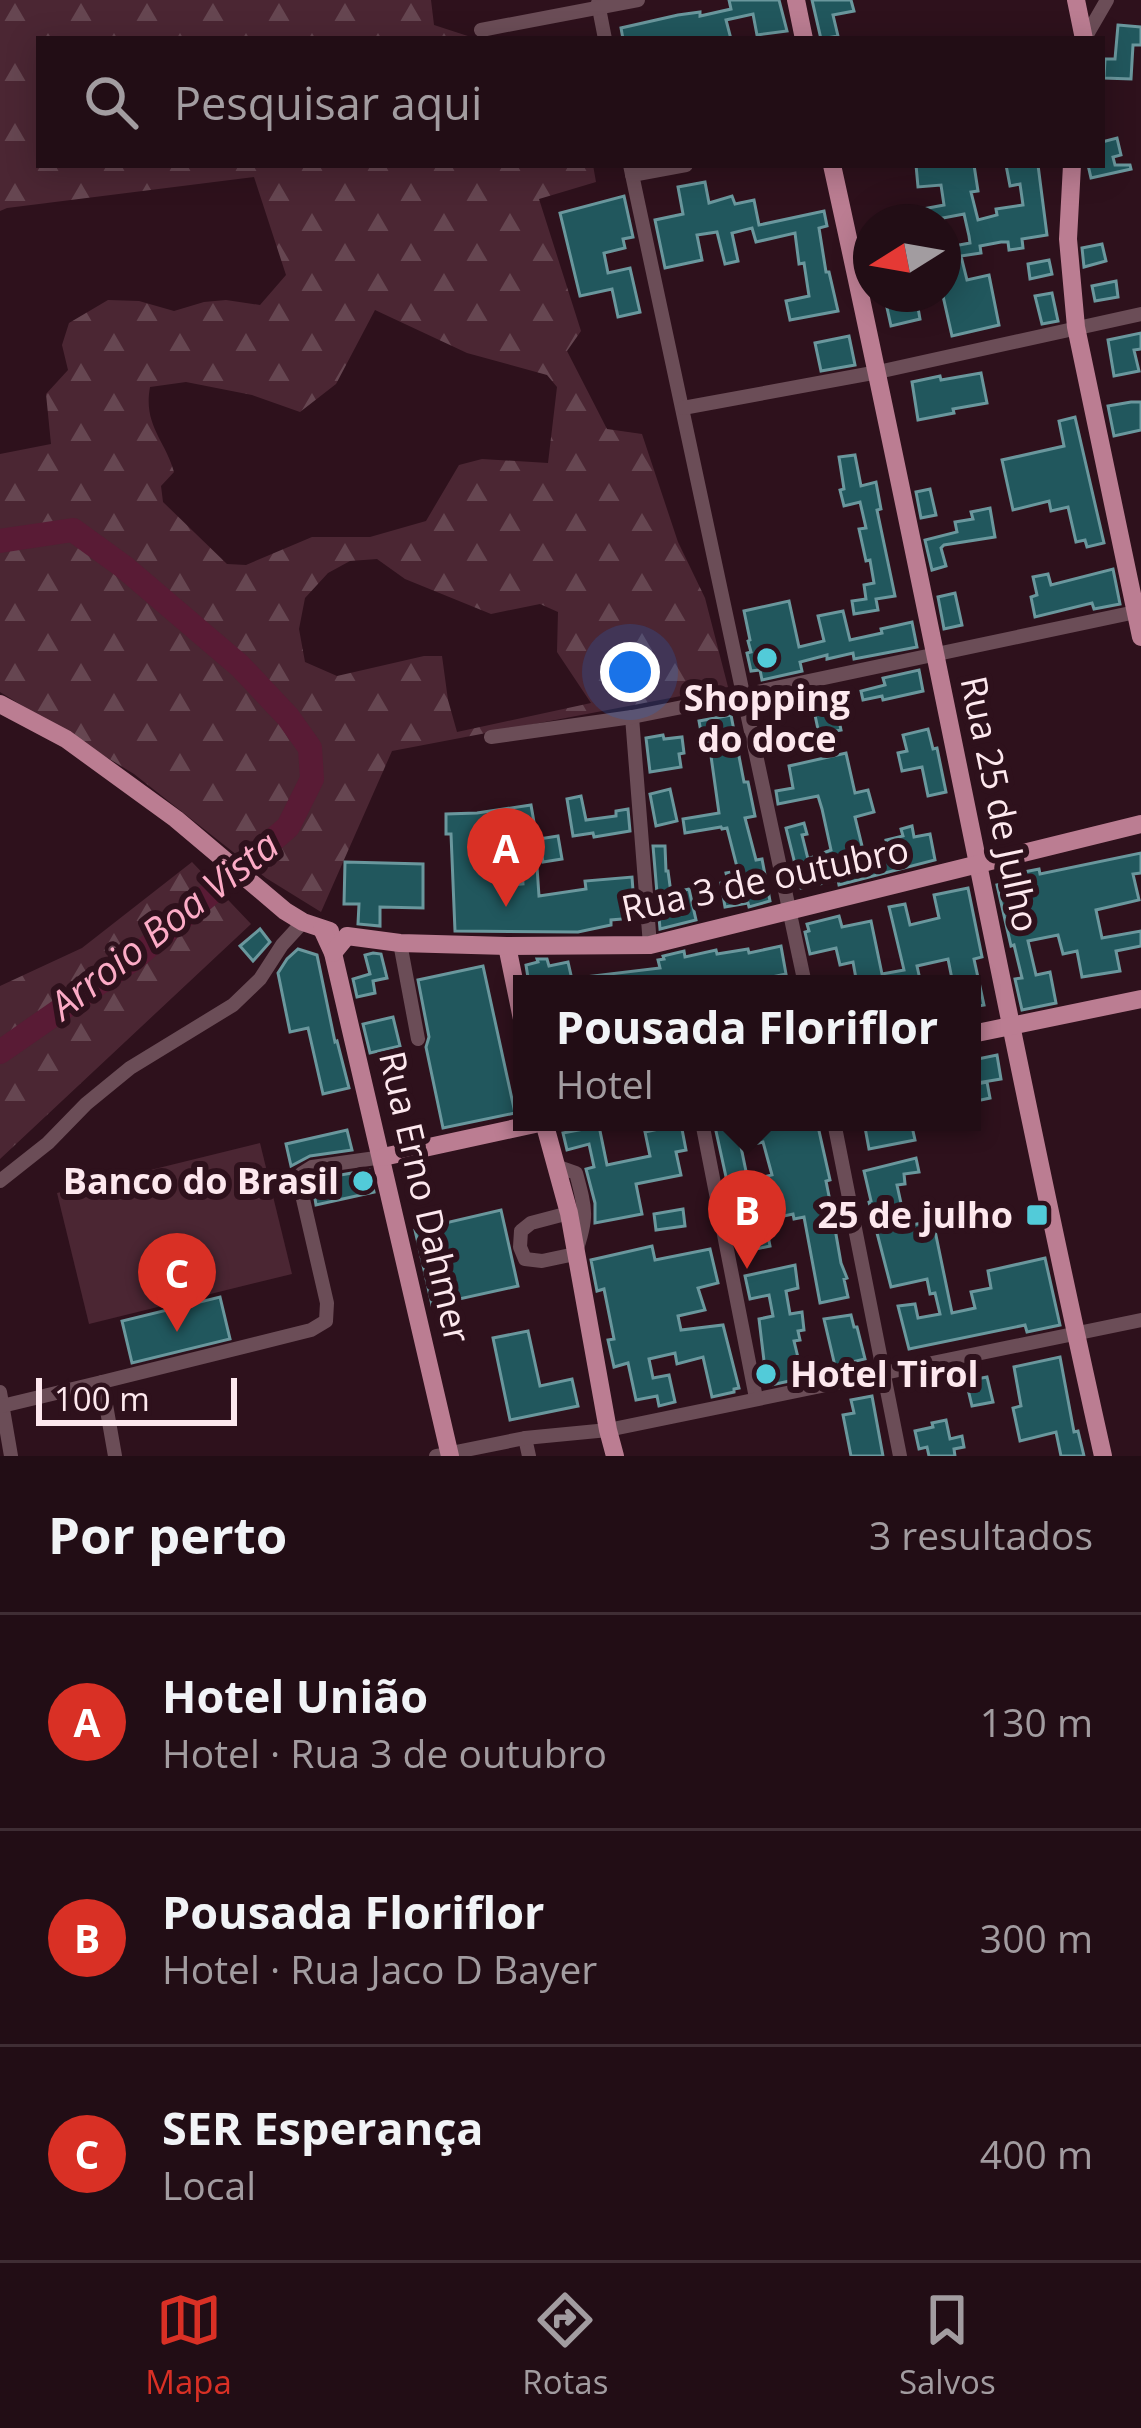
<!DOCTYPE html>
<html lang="pt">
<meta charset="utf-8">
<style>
:root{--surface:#220d15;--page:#2e1b22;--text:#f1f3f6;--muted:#a29ca0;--line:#3f2d34;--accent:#d93025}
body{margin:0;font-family:"Open Sans",sans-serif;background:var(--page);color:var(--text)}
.compass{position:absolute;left:853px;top:204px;width:108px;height:108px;border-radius:50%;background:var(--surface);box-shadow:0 6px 30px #0003;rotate:259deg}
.scale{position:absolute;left:36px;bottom:30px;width:201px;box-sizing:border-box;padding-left:12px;border:6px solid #fde8ee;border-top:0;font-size:33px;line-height:42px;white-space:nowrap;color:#fde8ee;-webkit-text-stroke:9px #2e111c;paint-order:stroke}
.you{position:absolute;left:630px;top:672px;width:42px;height:42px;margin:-30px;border:9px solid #fff;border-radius:50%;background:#1a73e8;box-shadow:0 0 0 18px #1a73e833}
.badge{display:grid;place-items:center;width:78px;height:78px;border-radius:50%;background:var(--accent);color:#fff;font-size:39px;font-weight:700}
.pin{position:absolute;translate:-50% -99px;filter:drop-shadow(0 3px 6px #0008)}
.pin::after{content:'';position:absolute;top:63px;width:42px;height:36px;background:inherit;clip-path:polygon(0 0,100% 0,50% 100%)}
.popup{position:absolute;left:513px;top:975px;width:468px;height:156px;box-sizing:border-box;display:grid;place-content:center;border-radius:0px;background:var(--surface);filter:drop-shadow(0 3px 9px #0005);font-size:39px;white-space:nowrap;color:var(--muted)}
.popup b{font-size:45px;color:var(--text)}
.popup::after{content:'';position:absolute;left:50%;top:100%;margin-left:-24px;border:24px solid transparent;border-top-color:var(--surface)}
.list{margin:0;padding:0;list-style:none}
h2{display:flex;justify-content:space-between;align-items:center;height:156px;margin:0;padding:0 48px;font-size:51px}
h2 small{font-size:39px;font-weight:400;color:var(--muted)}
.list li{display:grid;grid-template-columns:78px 1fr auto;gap:36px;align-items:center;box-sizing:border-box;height:216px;padding:0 48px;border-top:3px solid var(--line)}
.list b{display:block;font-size:45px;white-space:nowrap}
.list p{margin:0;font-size:39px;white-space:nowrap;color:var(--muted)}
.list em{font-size:39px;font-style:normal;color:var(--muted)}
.icon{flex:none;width:66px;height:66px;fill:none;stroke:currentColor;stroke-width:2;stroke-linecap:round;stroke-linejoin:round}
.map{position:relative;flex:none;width:1141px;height:1456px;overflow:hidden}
.search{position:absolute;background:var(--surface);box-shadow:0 6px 30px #0003;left:36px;right:36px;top:36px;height:132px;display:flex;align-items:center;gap:30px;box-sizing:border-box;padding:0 42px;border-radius:0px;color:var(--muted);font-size:45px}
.sheet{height:804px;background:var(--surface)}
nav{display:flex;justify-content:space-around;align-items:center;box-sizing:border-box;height:168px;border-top:3px solid var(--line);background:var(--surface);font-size:33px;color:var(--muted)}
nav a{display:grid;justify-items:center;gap:6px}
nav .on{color:var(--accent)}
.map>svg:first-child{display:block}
</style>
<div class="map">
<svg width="1141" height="1456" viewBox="0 0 1141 1456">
<defs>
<pattern id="forest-firs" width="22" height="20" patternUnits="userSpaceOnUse" patternTransform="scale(3)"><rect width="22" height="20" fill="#4b2633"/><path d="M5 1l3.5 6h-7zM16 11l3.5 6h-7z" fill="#664651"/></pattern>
</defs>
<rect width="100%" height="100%" fill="#2e111c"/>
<g fill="url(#forest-firs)" fill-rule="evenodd">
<path d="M0,0h431l3,25 43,14h-438v126h554l3,17 -57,17 42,132 -14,20 40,78 35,5 36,108 27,56 23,89 -336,64 -71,161 -55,-34 -132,-104 -134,-82v-238l51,-10 -5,-50 22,-24 -6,-25 7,-22 39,-23 31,1 35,10 30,-9 22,-2 34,5 26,-30 -32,-98 -247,31 -7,3zM375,310l92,43 80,22 10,12 -9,76 -66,-4 -23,6 -33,56 -56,16h-58l-66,28 -19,-1 -64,-62 -2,-16 13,-14c-9,-32 -31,-47 -24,-85l36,-5 66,13 48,17 36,-28zM377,559l28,20 86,35 49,-10 18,8 -1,40 34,51 -134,29 -9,-32 -6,-44h-18l-87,20 -32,-14 -6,-33 6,-31 23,-25 22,-12z"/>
<path d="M192,862l59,62 -251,235v-173l82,-38z"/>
</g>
<path fill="#4b2633" d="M260,1143l32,131 -203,50 -32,-131z"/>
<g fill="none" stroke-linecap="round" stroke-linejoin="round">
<path stroke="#591b35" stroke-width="24" d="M0,541l73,-11 51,37 116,99 48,51 22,31 2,31 -24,48 -153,131 -135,94"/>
</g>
<g fill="#21575d" stroke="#6a979d" stroke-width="3">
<path d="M729,0h50l8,31 -30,4 -4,-21 -27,6 5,19h-108l-2,-11 57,-13 22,-3v4l31,-7z"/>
<path d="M812,0h39l3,11 -21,4 5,21 -17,3z"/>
<path d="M1118,25l23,2v18h-8l-2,34 -27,-1 1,-19h10z"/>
<path d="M1117,138l4,17 -8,2 2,8h15l1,4 -40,9 -3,-13h14v-23z"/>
<path d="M916,165h58l4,26 -7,1 7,28 19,-5 -1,-6 27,-4 -3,-21 -10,2 -4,-21h32l9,70 -25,4 1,9 -14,2 -1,-8h-7l-21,4 1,7 -20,3 6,24 22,-5 10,50 -47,11 -9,-40v-48l27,-5 -1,-7 -5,-22 -21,4 1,4h-19l-2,-13 21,-4 -3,-20 -23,2z"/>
<path d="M705,182l4,21 23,-7 3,8 19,-4 5,25 65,-14 3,15 -8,2 7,44h3l9,39 -48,9 -4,-19 23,-5 -5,-33 -5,1 -4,-31 -39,9 -4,-14 -20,5 6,28 -13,3 -8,-32 -20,3 5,25 -37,8 -10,-48 28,-6 -5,-27z"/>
<path d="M624,196l9,41 -10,2 2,9 -21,5 4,20 22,-5 10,44 -22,5 -6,-28 -32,7 -20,-83z"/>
<path d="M1102,244l4,17 -22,6 -2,-19z"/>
<path d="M1049,260l3,14 -22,5 -2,-15z"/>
<path d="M1116,281l2,16 -23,4 -3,-15z"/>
<path d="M1052,293l6,28 -16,3 -7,-28z"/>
<path d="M884,294h26l2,9 5,-1 3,17 -29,7z"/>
<path d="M1141,333v16l-7,1 5,21 -25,5 -6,-36z"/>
<path d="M849,336l6,29 -34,6 -6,-28z"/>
<path d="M981,373l6,30 -34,6 1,4 -36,7 -6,-38 28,-6 1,4z"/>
<path d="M1131,402h10v28l-27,6 -6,-30z"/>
<path d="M1075,417l29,126 -17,4 -2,-7 -9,2 -8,-35 -17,4 -2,-10 -36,9 -11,-50 62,-14 -5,-25z"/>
<path d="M855,455l6,31 15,-4 5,27 -4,1 18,86 -19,3 2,11 -24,4 -2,-13 14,-2 -2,-14 10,-2 -4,-23 -4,1 -7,-32 7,-1 -6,-26 -16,4 -4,-16 4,-1 -5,-32z"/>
<path d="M930,489l6,26 -15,3 -5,-26z"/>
<path d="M990,508l5,29 -51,8 -3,3 5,18 -14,4 -7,-30 32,-8 -2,-10 18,-3 -2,-7z"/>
<path d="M1113,569l7,35 -26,5 -2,-6 -57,14 -4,-20 6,-2 -4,-18 15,-3 3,11z"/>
<path d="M955,593l7,32 -18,4 -6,-32z"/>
<path d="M789,601l10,46 25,-6 -6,-25 25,-5 7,29 32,-7 -1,-4 31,-7 5,25 -63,12 -1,-6 -26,6v-4l-27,7 2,9 -40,9 -2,-10 -9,1 -4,-18 4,-1 -3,-11 2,-1 -6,-29z"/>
<path d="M919,670l4,21 -40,9 -1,-4 -19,4 -2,-9 24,-6 -2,-7z"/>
<path d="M828,698l4,19 6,-1 3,14 -22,4 -7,-33z"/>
<path d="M731,715l13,67h4l7,34 -10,2 11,42 6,-1 8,42 -21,6 -1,-4 -23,4 -4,-24 7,-1 -2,-9 12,-2 -11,-43 -5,1 -1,-2 -36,6 -2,-14 36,-6 -10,-71 -6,1 -4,-22z"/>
<path d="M928,729l5,20 4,-1 9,44 -18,4 -6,-29 -20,4 -4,-18 9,-2 -4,-16z"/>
<path d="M663,735l1,4 18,-2 2,16 -5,1 2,13 -31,5 -4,-34z"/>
<path d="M846,753l9,40 13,-3 6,22 -19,5 8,33 24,-6 -1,-4 17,-4 -2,-7 11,-3 2,11 16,-3 5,26 -96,25 -1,-5 -37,8 -15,-60 18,-5 3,11 -5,1 6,24 23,-9 -9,-41 -4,-13 -40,8 -2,-13 17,-3 -4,-22z"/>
<path d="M670,789l7,32 -21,5 -6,-32z"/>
<path d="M581,796l5,24 30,-4v-5l12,-2 2,22 -36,6 -1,-4 -20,3 -6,-37z"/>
<path d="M531,805l4,23 -63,10 1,19 24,-1 2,30 24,-2 -1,-16 15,-1 2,29 47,-7 -1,-8 47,-4 3,41 -24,2v5l-33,7 -123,-1 -4,-97h-5v-20l31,-1z"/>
<path d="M558,836l4,23 -19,3 -4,-23z"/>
<path d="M653,846h12l1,25h2l3,22 18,-4 7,31 -36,9z"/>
<path d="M1141,853v20l-8,1 6,26 -43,10 6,28 39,-7v15l-25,5 4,20 -38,6 -5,-26 -14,3 -5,-19 -30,6 8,34 14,-3 6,31 -34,7 -7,-31 7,-1 -8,-33 -3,1 -14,-61 24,-5 -2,-7 20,-4 1,5z"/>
<path d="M345,862l78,2v44l-43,-1v19l-22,-2 1,-20h-15z"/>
<path d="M968,888l14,69 -8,2 10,46 -12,2v-23h-19l-5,-25 -31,7 4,18h-64l-4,-22 -13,3 -4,-17 -26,6 -5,-22 4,-1 -2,-7 32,-8 3,11 29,-6 11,53 22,-4 -15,-63 16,-3 5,21 29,-7 -5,-23z"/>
<path d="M260,929l10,13 -17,19 -13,-15z"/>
<path d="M781,946l5,28 -14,3 1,7h-197v-6l84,-10 -2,-8 6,-1 -1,-3 21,-5 1,6 31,-7 1,4 31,-5 1,4z"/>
<path d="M298,949l19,6 18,87 2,-1 12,47 -26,6 -15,-66 -18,4 -12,-59 9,-14z"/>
<path d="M373,953l8,1 6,24 -14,3 2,12 -18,4 -4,-18 17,-5 -5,-19z"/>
<path d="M537,959h10l2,7 19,-4 5,22h-44l-3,-19 12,-3z"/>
<path d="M483,966l32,147 -72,15 -17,-81 3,-10 -11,-57z"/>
<path d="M393,1017l7,29 -30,7 -7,-29z"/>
<path d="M997,1055l4,24 -24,4 -4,-23z"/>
<path d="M987,1082l3,16 -18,4v-17z"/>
<path d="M714,1122h103l13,58 -4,1 5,25 6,-1 3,18h-6l7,40 6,15 -3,1 4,18 -28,6 -16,-86 -10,2 -1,-5 -28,6 5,26 -28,6 -8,-36 23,-5 -7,-31 22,-5 -9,-33 -22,5 7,34 -20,5z"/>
<path d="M864,1122h47l4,18 -46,9z"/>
<path d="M681,1124l5,26 -10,2 5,23 -45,9 6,30 -47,9v-20l-9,-34 8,-2 -5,-23 -22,6 -4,-17 36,-7 8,39 43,-9 -5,-24z"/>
<path d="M347,1130l5,20 -42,6 -19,10 -5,-22z"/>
<path d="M916,1158l3,14 -15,2 1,10 -8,1 9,41 27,-5 19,92 23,-5 -4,-16 20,-4 -3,-17 57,-13 15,67 -33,7 -2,-7 -116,24 -11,-43 17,-2 3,14 22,-4 -5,-21 -5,1 -3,-15 -36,8 -22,-85 2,-1 -7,-30z"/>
<path d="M369,1170l5,22 -58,13 -4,-25z"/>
<path d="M683,1209l2,17 -29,4 -2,-16z"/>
<path d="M501,1210l17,76 -86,19 -17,-75z"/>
<path d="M652,1246l3,14 55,-11 8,34 -20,5 7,22 -27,6 3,14 42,-5 16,63 -5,1v3l-22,5 -9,-40 -26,7 -2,-11 -26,6 4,19 16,-3 6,27 -16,4 -2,-10 -21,4 -8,-37 -14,4 -6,-27 6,-1 -10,-50 -7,2 -6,-31z"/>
<path d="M795,1265l3,23 -12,3 4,23 12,-2 2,18 -6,1 2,9 -6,1 9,37 -36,8 -8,-67 14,-3 -4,-21 -19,4 -5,-23z"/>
<path d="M220,1297l10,42 -98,24 -10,-42z"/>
<path d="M851,1315l3,12h3l8,32 -30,7 -11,-47z"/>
<path d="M528,1331l12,55 32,-7 6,27 -68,14 -17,-82z"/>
<path d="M1060,1357l14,75 4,-1 6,25h-23l-5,-24 -36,9 -7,-33 8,-2 -7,-39z"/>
<path d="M987,1377l6,25 -21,4 -6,-25z"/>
<path d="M872,1396l11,60h-32l-8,-41 11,-2 -3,-13z"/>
<path d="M946,1420l4,19 12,-3 2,11 -10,2 1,7h-26l-2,-9 -8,2 -4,-18 18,-4 -1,-4z"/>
</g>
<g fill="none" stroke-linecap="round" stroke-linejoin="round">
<g stroke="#6b4d57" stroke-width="14">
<path d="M598,3l7,36"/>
<path d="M481,30l157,-30"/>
<path d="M1085,38l22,-38"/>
<path d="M630,165l175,819"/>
<path d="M632,175l54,-10"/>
<path d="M683,408l195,-36 263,-58"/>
<path d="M632,717l18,228"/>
<path d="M491,737l141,-20 111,-22 397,-84"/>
<path d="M400,943l18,96"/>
<path d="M702,1122l54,276"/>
<path d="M834,1122l66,334"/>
<path d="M556,1166l20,7c10,37 12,45 -1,81l-33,7 -17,-2 -5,-12 1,-16 10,-8 38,-10"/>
<path d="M0,1181l48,-38 38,-39 44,-36 103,-63 27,-26 22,-34 21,-23"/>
<path d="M0,1392l11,64"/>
<path d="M2,1406l100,-24"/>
<path d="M525,1438l4,18"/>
<path d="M115,1456l-13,-74 209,-52 15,-9 1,-18 -27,-117 1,-12 11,-7 71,-10"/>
<path d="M436,1456l89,-18 83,-8 533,-110"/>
</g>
<g stroke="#bb7d92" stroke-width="18">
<path d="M796,0l8,39"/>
<path d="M1076,0l8,39"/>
<path d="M832,165c95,429 175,862 271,1291"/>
<path d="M1072,165l-4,74 8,88 65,310"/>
<path d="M0,704l66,35 110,80 109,92 18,11 27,9"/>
<path d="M322,929l11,24 117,503"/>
<path d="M507,946l15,73"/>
<path d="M333,953l14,-17 53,7 107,3 143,-1 491,-121"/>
<path d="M972,1034l169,-35"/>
<path d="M544,1122l25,91 39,217 7,26"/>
<path d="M383,1157l161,-35"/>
</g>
</g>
<g fill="#52cbd9" stroke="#2e111c" stroke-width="4.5">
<circle cx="767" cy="658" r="12"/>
<circle cx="363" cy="1181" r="12"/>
<rect x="1025" y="1203" width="24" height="24" rx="6"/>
<circle cx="766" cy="1374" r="12"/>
</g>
<g text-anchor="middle" stroke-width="12" stroke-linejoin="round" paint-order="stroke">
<g font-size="36" font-weight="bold" fill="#fde8ee" stroke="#2e111c" text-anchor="end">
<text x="767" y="711" text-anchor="middle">Shopping<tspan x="767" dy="41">do doce</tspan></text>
<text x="339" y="1194">Banco do Brasil</text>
<text x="1013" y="1228">25 de julho</text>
<text x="790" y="1387" text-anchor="start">Hotel Tirol</text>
</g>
<g font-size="36" fill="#fde8ee" stroke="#2e111c">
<text transform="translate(1000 804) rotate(78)" y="13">Rua 25 de Julho</text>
<text transform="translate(765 879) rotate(-12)" y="13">Rua 3 de outubro</text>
<text transform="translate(425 1197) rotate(77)" y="13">Rua Erno Dahmer</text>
</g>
<g font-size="39" font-style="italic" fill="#fcabc6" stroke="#2e111c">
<text transform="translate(164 925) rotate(-38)" y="14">Arroio Boa Vista</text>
</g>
</g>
</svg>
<svg class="compass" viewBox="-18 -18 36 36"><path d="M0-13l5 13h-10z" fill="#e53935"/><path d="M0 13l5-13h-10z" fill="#a29ca0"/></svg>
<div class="scale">100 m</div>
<div class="you"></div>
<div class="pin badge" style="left:506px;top:907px">A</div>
<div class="pin badge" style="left:747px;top:1269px">B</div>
<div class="popup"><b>Pousada Floriflor</b>Hotel</div>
<div class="pin badge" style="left:177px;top:1332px">C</div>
<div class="search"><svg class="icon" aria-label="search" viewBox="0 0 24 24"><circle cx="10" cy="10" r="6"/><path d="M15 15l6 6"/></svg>Pesquisar aqui</div>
</div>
<section class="sheet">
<h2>Por perto<small>3 resultados</small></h2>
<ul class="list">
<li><span class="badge">A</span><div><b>Hotel União</b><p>Hotel · Rua 3 de outubro</p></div><em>130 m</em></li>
<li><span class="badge">B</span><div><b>Pousada Floriflor</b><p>Hotel · Rua Jaco D Bayer</p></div><em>300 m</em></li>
<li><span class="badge">C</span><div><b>SER Esperança</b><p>Local</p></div><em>400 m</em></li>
</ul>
</section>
<nav>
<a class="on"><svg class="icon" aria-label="map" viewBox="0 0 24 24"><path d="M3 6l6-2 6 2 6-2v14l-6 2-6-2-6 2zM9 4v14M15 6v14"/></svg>Mapa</a>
<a><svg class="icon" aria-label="directions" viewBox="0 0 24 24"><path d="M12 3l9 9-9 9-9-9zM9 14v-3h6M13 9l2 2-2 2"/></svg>Rotas</a>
<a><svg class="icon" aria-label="saved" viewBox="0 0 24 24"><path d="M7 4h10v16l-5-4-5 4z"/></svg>Salvos</a>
</nav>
